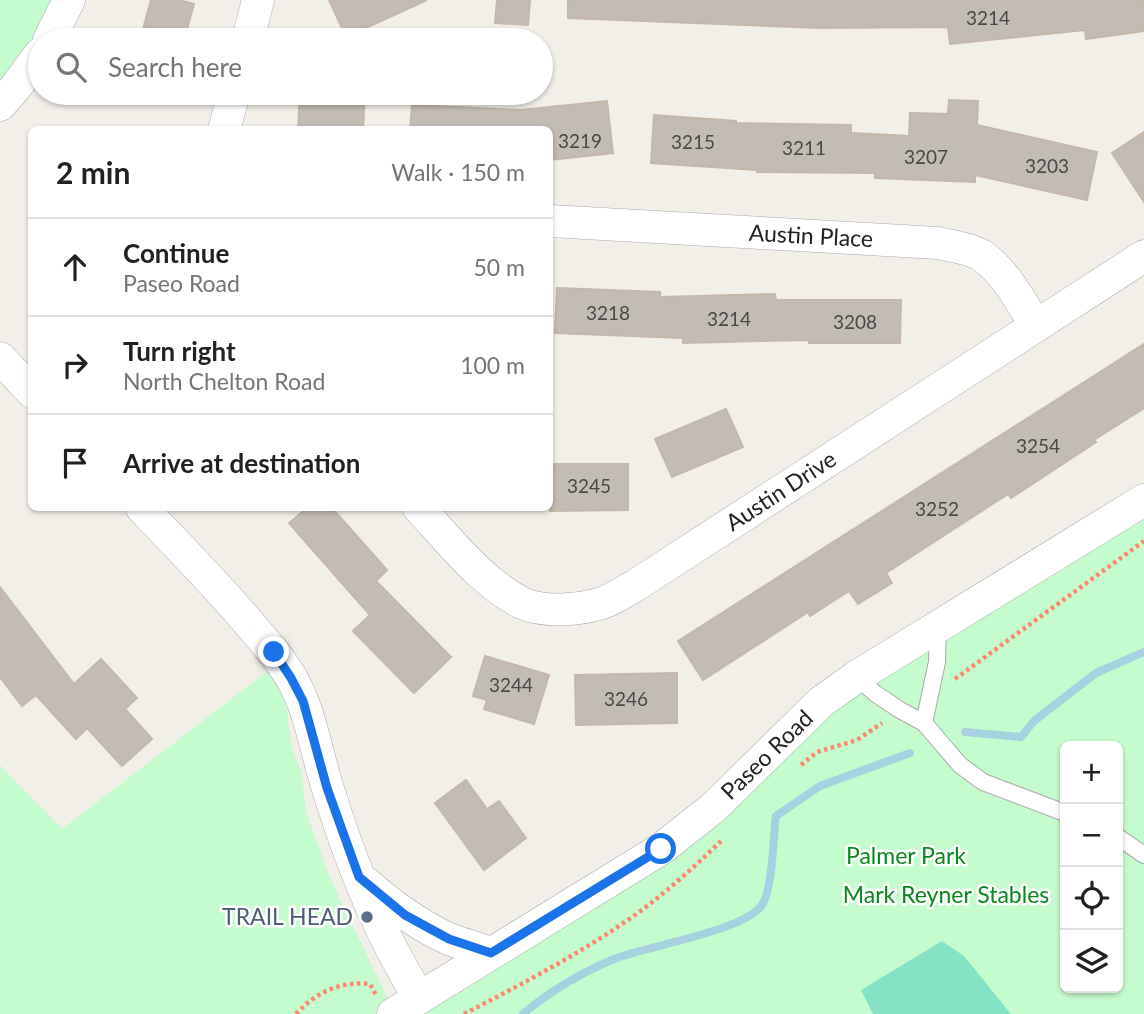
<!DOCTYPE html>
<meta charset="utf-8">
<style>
:root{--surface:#fff;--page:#f2f2f2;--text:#202124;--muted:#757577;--line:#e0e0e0}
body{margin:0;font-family:Lato,sans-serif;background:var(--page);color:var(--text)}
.controls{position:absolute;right:21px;bottom:21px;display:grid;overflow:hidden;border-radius:10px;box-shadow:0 2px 5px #0004}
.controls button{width:63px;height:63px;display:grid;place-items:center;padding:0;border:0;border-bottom:2px solid var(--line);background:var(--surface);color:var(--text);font:35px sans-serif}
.stop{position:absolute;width:21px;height:21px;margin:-16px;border:5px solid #1a73e8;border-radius:50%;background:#fff}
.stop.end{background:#1a73e8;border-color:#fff;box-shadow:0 2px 7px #0008}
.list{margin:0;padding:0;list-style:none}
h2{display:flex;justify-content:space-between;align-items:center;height:91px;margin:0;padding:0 28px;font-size:30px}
h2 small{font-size:23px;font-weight:400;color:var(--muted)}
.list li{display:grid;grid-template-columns:46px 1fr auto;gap:21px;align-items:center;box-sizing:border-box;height:98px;padding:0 28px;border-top:2px solid var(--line)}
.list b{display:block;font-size:26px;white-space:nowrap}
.list p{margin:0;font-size:23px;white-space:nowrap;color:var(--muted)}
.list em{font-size:23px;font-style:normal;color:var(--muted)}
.icon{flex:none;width:38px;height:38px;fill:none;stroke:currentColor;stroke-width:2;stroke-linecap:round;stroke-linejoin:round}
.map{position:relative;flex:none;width:1144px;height:1014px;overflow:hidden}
.search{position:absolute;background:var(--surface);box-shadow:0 2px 5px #0004;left:28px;top:28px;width:525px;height:77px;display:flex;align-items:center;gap:18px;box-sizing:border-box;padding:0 24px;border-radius:38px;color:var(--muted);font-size:26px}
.panel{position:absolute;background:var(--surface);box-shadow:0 2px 5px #0004;left:28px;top:126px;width:525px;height:385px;border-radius:10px}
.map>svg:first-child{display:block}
</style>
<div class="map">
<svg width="1144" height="1014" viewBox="0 0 1144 1014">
<rect width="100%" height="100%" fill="#f2efe8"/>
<g fill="#c5fccd" fill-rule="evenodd">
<path d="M0,0h54l-12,31 -42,53z"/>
<path d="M1144,510v504h-721l414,-310zM1065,746h53v242h-53z"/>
<path d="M269,670l9,14 8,20 6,43 10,28 4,37 24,66 58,121 23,15h-411v-249l62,64z"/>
</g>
<path fill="#84e3c5" d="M942,941l22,15 47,58h-138l-12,-24z"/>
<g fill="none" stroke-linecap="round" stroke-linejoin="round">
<g stroke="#a7d0e1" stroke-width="8">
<path d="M965,732l56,5 13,-16 62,-48 48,-21"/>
<path d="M523,1014c27,-23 58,-41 91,-55 32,-13 131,-28 148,-54 11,-17 11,-68 14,-89l44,-30 90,-33"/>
</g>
</g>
<g fill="#c3bcb4" stroke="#c5b7aa" stroke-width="2">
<path d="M151,0h28l15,4 -10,36h-44z"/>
<path d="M329,0h98l-81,37z"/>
<path d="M497,0h33l-2,25 -33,-2z"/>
<path d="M568,0h576v31l-58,8 -1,-9 -135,14 -2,-17 -127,1 -253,-10z"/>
<path d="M300,93h65l-2,37h-65z"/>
<path d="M949,100l29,1 -1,24 120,27 -10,48 -112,-25v7l-100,-4v-5l-118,-1v-2l-106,-7 3,-48 82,6v2l115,2v8l58,3 1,-23 38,1z"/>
<path d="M607,101l6,52 -63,7v-30h-140l2,-25 108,5z"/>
<path d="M1144,132v70l-32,-49z"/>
<path d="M557,288l103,4v5l115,-3 1,6h125l-1,43h-91v-3l-126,3v-5l-128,-5z"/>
<path d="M1144,344v64l-50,32 2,2 -85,56 -3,-4 -122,79 6,10 -34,21 -9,-13 -39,25 -2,-4 -105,68 -25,-39z"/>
<path d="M726,409l17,38 -71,30 -17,-38z"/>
<path d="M550,464h78v46l-78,1z"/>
<path d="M307,508h25l55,62 -11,11 75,76 -37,36 -61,-62 17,-16 -81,-92z"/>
<path d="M0,587l74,97 27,-25 36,39 -12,11 27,30 -30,27 -35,-38 -11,11 -40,-44 -14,11 -22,-29z"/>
<path d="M485,656l64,19 -15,49 -50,-15 3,-9 -14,-4z"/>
<path d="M677,673v50l-101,2 -1,-50z"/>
<path d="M466,780l21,29 12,-8 27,37 -42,32 -49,-67z"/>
</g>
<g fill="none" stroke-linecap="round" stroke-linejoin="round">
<g stroke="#a9a9a9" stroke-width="18">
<g id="service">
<path d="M856,677l20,17 24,16 24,13 36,42 23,17 82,31"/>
<path d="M924,723l13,-61 1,-36"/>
<path d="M1118,837l26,18"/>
</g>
</g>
<g stroke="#a9a9a9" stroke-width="33">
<g id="minor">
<path d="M49,40l20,-40"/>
<path d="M248,40l10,-40"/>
<path d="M0,105l15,-17 25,-34"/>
<path d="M224,130l10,-37"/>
<path d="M550,221l388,22c13,3 31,5 43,12 23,15 41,48 55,71"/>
<path d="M0,358l32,34"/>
<path d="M142,508c37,39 76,78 111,120 14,16 28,32 39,51 19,33 24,73 36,110 22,72 51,144 91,208"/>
<path d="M419,508c30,32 63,75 103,95 22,10 58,7 80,0 12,-4 23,-12 34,-18l508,-329"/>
<path d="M366,883c25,22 52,42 83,56 13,5 28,9 42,14"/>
<path d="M393,1014l268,-165 52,-41 108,-106 35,-25 288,-177"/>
</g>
</g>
<g stroke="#ff856c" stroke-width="4.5" stroke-dasharray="3.5 3.5" stroke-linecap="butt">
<path d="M955,679l189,-138"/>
<path d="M801,765l16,-13 40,-12 25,-17"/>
<path d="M296,1014c21,-22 43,-33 74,-30l6,11"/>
<path d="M464,1014c54,-28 108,-56 158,-90 36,-24 68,-53 99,-83"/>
</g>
<use href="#service" stroke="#fff" stroke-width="16"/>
<use href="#minor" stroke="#fff" stroke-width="32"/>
</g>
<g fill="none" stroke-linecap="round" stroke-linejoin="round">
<path stroke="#1a73e8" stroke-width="9" d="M274,652l17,26 12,23 24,87 32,89 46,38 44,24 42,14 170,-104"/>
</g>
<circle fill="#5c6f8a" stroke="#fff" stroke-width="2.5" cx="367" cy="917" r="7"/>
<g text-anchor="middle" stroke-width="5" stroke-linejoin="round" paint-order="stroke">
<g font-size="19" fill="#4a4846">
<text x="988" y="25">3214</text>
<text x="580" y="148">3219</text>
<text x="693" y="149">3215</text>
<text x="804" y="155">3211</text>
<text x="926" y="164">3207</text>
<text x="1047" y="173">3203</text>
<text x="608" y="320">3218</text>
<text x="729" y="326">3214</text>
<text x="855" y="329">3208</text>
<text x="1038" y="453">3254</text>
<text x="589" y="493">3245</text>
<text x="937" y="516">3252</text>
<text x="511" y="692">3244</text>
<text x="626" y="706">3246</text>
</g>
<g font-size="23" fill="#222" stroke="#fff">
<text transform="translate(811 236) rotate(3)" y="8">Austin Place</text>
<text transform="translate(781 491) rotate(-33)" y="8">Austin Drive</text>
<text transform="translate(767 755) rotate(-44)" y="8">Paseo Road</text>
</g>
<g font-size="23" fill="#07881b" stroke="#fff">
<text x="906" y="864">Palmer Park</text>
<text x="946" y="903">Mark Reyner Stables</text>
</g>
<g font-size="23" fill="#4e5e75" stroke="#fff" text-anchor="end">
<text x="353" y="925">TRAIL HEAD</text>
</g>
</g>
</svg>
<div class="controls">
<button>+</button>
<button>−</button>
<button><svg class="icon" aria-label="locate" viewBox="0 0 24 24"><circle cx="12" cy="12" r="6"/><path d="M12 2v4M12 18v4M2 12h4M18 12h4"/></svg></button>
<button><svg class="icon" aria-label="layers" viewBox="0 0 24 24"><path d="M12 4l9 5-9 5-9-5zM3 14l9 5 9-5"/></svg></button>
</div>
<div class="stop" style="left:661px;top:849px"></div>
<div class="stop end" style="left:274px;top:652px"></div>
<div class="search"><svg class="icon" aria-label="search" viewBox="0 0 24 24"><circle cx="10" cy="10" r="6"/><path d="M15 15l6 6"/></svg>Search here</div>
<section class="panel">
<h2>2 min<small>Walk · 150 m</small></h2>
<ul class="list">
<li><svg class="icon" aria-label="ahead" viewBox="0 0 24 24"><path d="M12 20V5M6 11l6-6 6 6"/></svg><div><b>Continue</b><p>Paseo Road</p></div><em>50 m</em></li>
<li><svg class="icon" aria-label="right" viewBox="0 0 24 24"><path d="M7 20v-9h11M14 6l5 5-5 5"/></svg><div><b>Turn right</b><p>North Chelton Road</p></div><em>100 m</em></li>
<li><svg class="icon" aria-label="arrive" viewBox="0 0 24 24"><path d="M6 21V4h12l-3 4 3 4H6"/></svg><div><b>Arrive at destination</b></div></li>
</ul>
</section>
</div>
